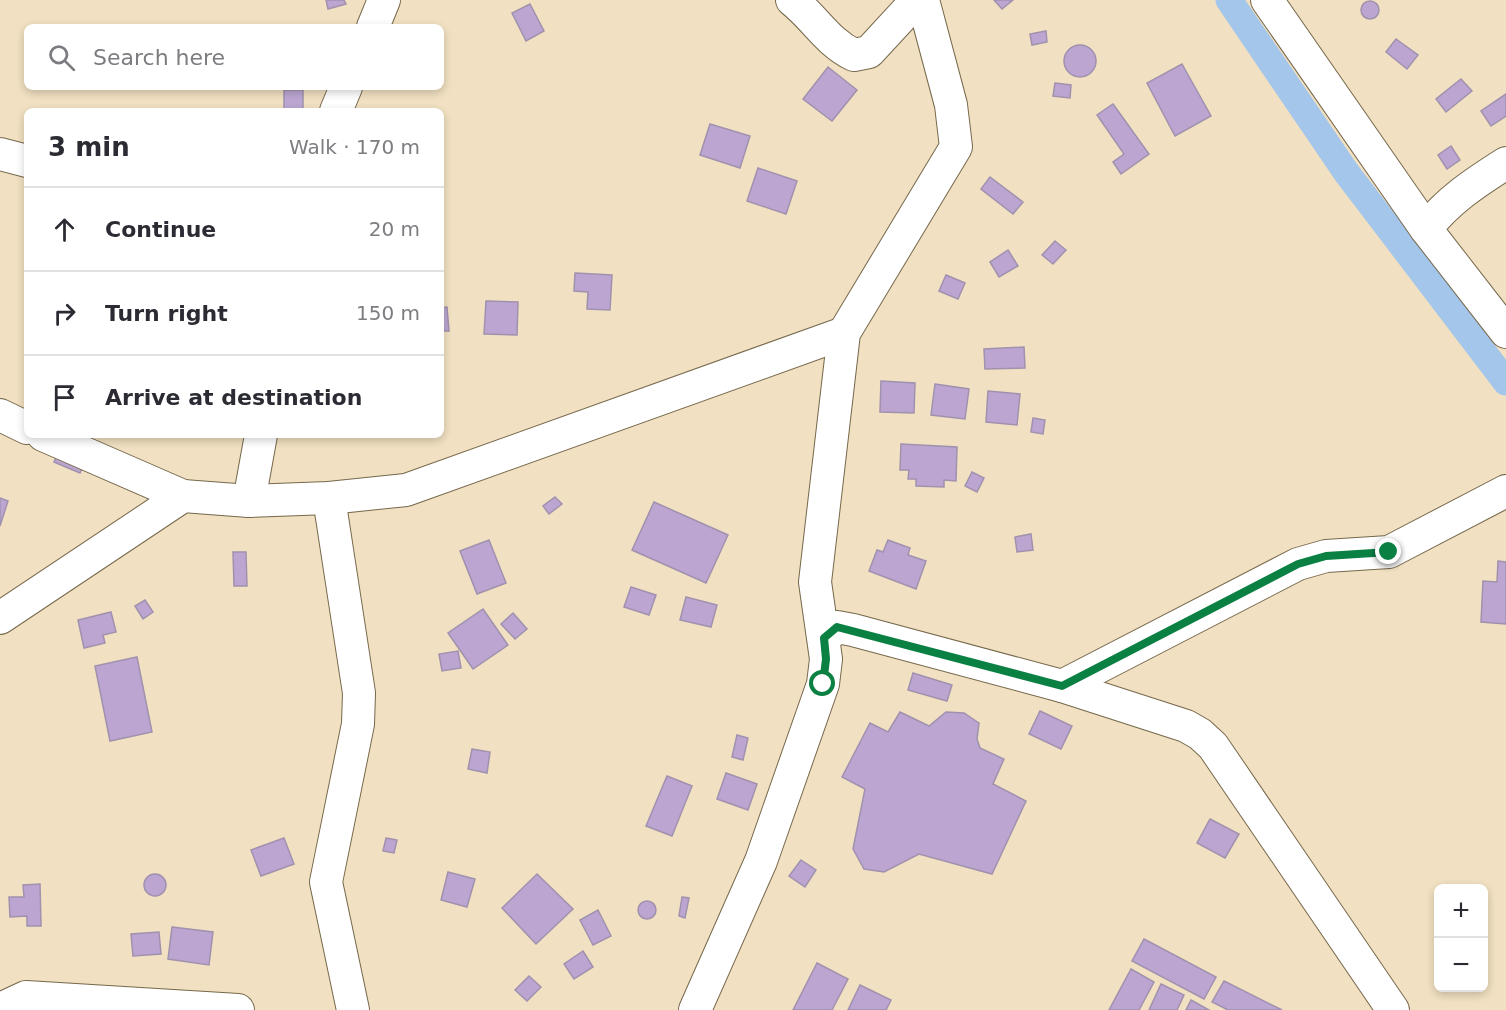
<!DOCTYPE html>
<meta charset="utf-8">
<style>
:root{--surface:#fff;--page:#f2f2f3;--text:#2b2b33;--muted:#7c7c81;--line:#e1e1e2}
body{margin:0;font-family:"DejaVu Sans",sans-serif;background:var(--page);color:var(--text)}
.controls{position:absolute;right:18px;bottom:18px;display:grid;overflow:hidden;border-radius:9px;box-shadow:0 3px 9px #0003}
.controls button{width:54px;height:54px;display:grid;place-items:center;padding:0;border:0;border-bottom:2px solid var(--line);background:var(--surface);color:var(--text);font:30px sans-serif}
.stop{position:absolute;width:18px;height:18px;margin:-14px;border:4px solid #0b8043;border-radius:50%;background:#fff}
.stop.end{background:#0b8043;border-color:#fff;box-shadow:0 2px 6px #0008}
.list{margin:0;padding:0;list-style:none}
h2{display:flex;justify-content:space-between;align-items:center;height:78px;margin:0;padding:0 24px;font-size:26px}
h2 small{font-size:20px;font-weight:400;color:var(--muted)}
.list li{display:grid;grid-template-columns:39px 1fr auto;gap:18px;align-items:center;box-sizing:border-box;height:84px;padding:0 24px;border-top:2px solid var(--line)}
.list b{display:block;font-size:22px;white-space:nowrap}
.list em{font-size:20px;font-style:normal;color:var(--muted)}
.icon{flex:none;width:33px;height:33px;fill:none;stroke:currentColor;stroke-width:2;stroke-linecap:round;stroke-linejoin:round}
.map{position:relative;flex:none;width:1506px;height:1010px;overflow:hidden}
.search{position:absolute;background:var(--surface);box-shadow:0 3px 9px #0003;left:24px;top:24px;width:420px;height:66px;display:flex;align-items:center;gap:15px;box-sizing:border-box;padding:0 21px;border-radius:9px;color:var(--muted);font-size:22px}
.panel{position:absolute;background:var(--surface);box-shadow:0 3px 9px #0003;left:24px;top:108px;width:420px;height:330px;border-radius:9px}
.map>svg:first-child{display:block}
</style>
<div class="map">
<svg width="1506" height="1010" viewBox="0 0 1506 1010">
<rect width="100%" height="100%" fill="#f1e0c1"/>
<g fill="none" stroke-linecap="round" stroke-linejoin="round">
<path stroke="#a4c6eb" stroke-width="27" d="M1229,0l117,172 160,210"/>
</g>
<g fill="#bca6d1" stroke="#a091ae" stroke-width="1.5">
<path d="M326,0h18l2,4 -18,5z"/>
<path d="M994,0h19l-11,9z"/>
<circle cx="1370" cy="10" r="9"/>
<path d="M530,4l14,27 -18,10 -14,-28z"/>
<path d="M1046,31l1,11 -15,3 -2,-11z"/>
<path d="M1396,39l22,16 -11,14 -21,-17z"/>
<circle cx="1080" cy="61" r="16"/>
<path d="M1182,64l29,52 -36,20 -28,-53z"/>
<path d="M828,67l29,23 -25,31 -29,-22z"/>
<path d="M1461,79l11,12 -26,21 -10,-13z"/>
<path d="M1055,83l16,2 -1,13 -17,-2z"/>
<rect x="284" y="90" width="19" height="21"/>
<path d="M1506,94v22l-15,10 -10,-15z"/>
<path d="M1113,104l36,50 -28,20 -8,-12 11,-8 -27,-39z"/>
<path d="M710,124l40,12 -10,32 -40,-13z"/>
<path d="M1451,146l9,14 -13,9 -9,-14z"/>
<path d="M758,168l39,13 -11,33 -39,-13z"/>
<path d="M990,177l33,25 -10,12 -32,-25z"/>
<path d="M1055,241l11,9 -13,14 -11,-9z"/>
<path d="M1008,250l10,16 -19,11 -9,-15z"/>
<path d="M575,273l37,2 -2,35 -23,-1 1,-17 -14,-1z"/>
<path d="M946,275l19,8 -7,16 -19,-8z"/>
<path d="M486,301l32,1 -1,33 -33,-1z"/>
<path d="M447,307l2,24h-8v-23z"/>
<path d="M1024,347l1,21 -40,1 -1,-20z"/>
<path d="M881,381l34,2 -1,30 -34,-1z"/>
<path d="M935,384l34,5 -4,30 -34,-4z"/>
<path d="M988,391l32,3 -3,31 -31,-3z"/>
<path d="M1033,418l12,2 -2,14 -12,-2z"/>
<path d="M901,444l56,3 -1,34 -12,-1v7l-28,-1v-7h-8l1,-9h-9z"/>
<path d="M60,448l26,10 -6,15 -26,-11z"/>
<path d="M972,472l12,6 -7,14 -12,-6z"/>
<path d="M555,497l7,7 -13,10 -6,-8z"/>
<path d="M0,498l8,3 -8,25z"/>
<path d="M654,502l74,33 -22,48 -74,-33z"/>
<path d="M1031,534l2,16 -16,2 -2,-15z"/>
<path d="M489,540l17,43 -29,11 -17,-43z"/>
<path d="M888,540l22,8 -2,7 18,6 -10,28 -47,-18 8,-21 6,2z"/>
<path d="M233,552h13l1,34h-13z"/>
<path d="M1498,561l8,1v62l-25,-2 2,-41 14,1z"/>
<path d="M631,587l25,8 -7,20 -25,-8z"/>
<path d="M686,597l31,8 -6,22 -31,-7z"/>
<path d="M145,600l8,12 -10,7 -8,-13z"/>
<path d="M483,609l25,36 -35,24 -25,-36z"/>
<path d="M111,612l5,20 -13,3 2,8 -21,5 -6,-28z"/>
<path d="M513,613l14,16 -12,10 -14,-15z"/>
<path d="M458,651l3,17 -19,3 -3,-17z"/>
<path d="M137,657l15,75 -42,9 -15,-75z"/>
<path d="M913,673l39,12 -5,16 -39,-11z"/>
<path d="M1040,711l32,15 -11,23 -32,-15z"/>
<path d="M900,712l29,14 17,-14 18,1 15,10 -2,16 3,9 24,11 -11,25 33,17 -34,73 -73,-20 -35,18 -20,-3 -11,-20 12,-60 -23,-12 28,-54 18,9z"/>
<path d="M737,735l11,3 -5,22 -11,-3z"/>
<path d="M472,749l18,3 -3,21 -19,-4z"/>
<path d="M726,773l31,11 -9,26 -31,-11z"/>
<path d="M667,776l25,10 -20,50 -26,-10z"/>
<path d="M1210,819l29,15 -14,24 -28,-15z"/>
<path d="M284,838l10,26 -33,12 -10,-26z"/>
<path d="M386,838l11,2 -3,13 -11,-2z"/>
<path d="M801,860l15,10 -11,17 -16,-11z"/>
<path d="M448,872l27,7 -8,28 -26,-7z"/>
<circle cx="155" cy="885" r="11"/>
<path d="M537,874l36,35 -37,35 -34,-36z"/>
<path d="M40,884l1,42h-14v-10l-17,1 -1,-20h15l-1,-12z"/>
<path d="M682,897l7,1 -4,20 -6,-2z"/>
<circle cx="647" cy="910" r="9"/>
<path d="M598,910l13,26 -18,9 -13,-25z"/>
<path d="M172,927l41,5 -4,33 -41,-6z"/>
<path d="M159,932l2,22 -28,2 -2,-22z"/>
<path d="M1144,939l72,38 -12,22 -72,-38z"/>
<path d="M583,951l10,16 -19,12 -10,-15z"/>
<path d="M817,963l31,16 -16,31h-39z"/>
<path d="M1131,969l23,13 -15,28h-30z"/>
<path d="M529,976l12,11 -14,14 -12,-11z"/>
<path d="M1224,981l58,29h-54l-16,-8z"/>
<path d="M1161,984l23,11 -7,15h-28z"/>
<path d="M860,985l31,15 -5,10h-38z"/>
<path d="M1191,1000l18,10h-23z"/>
</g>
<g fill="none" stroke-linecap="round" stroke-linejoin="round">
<g stroke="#76684c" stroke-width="34">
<g id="minor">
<path d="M792,0c23,18 35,42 62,55l15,-3 48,-52"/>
<path d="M1267,0l159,229 80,103"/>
<path d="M373,27l11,-27"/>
<path d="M336,111l10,-24"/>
<path d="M0,154l27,7"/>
<path d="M1426,229c21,-28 50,-47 80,-66"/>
<path d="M0,415l27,13"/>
<path d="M43,435l140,61"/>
<path d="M329,498l30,195 -1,31 -32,158 27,128"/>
<path d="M249,501l80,-3 77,-8 438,-157"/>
<path d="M0,618l183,-122 66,5 12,-66"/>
<path d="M824,638l13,-11 16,3 209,56 236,-122 28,-8 63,-4 117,-61"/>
<path d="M1062,686l124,40 14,8 13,12 180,264"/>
<path d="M0,1009l26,-12 212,13"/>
<path d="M695,1010l66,-149 62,-177 3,-25 -11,-77 29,-249 112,-186 -5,-42 -28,-105"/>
</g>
</g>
<use href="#minor" stroke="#fff" stroke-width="32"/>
</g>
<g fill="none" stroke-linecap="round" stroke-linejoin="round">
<path stroke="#0b8043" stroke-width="8" d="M823,684l3,-25 -2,-21 13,-11 225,59 236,-122 28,-8 63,-4"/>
</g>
</svg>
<div class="controls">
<button>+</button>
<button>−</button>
</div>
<div class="stop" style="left:823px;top:684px"></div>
<div class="stop end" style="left:1389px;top:552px"></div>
<div class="search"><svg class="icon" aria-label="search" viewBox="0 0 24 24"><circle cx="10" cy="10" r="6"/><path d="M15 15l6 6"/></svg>Search here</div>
<section class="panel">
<h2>3 min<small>Walk · 170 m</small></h2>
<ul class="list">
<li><svg class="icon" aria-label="ahead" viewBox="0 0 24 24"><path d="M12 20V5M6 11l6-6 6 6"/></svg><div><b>Continue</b></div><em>20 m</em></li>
<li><svg class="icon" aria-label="right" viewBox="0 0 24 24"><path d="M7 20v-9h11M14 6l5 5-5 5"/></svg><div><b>Turn right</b></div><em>150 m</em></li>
<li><svg class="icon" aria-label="arrive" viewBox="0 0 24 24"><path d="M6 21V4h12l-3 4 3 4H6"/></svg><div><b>Arrive at destination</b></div></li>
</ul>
</section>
</div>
